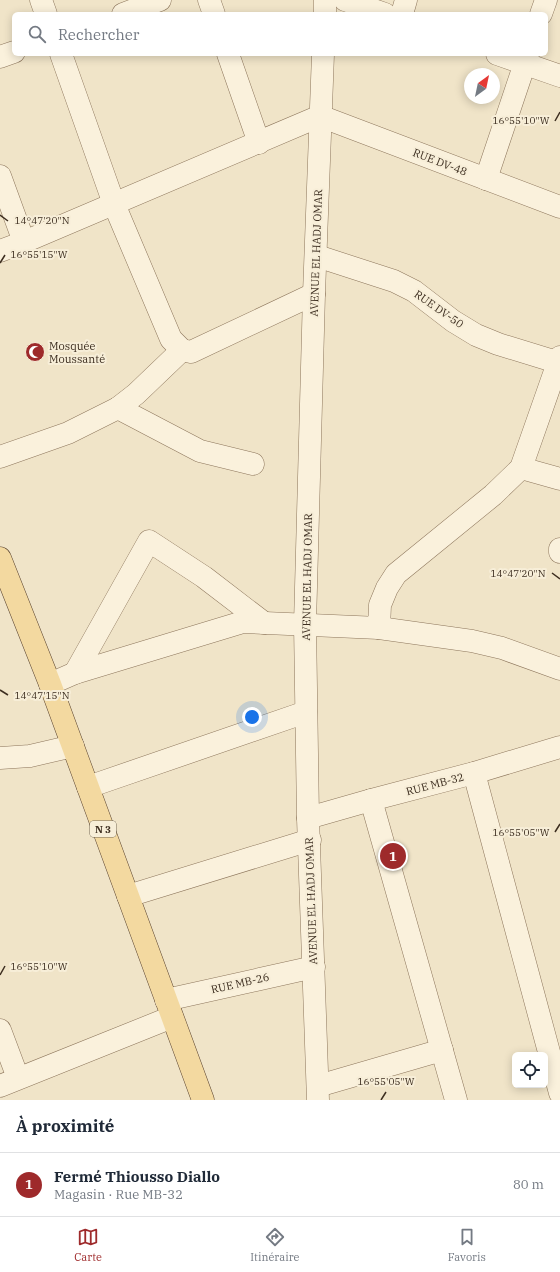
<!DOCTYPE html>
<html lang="fr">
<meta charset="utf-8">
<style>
:root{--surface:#fff;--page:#f6f6f7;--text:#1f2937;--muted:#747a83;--line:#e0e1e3;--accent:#9e2a2b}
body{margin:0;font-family:"IBM Plex Serif",serif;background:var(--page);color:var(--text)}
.controls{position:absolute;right:12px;bottom:12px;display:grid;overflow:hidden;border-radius:6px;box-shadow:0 2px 10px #0003}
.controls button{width:36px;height:36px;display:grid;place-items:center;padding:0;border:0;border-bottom:1px solid var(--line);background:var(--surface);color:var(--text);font:20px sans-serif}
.compass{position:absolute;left:464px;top:68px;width:36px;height:36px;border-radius:50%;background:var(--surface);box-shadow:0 2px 10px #0003;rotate:33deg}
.you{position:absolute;left:252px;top:717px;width:14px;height:14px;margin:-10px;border:3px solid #fff;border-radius:50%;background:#1a73e8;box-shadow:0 0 0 6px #1a73e833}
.badge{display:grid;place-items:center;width:26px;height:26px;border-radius:50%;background:var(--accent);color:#fff;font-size:13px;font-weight:700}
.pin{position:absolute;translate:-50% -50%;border:2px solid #fff;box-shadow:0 1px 4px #0006}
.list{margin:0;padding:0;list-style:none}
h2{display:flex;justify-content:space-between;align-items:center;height:52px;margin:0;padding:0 16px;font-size:17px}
h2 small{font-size:13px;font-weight:400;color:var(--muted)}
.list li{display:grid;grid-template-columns:26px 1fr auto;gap:12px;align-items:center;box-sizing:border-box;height:64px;padding:0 16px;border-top:1px solid var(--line)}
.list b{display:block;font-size:15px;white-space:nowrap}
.list p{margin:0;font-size:13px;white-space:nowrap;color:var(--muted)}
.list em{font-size:13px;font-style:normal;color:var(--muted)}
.icon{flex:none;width:22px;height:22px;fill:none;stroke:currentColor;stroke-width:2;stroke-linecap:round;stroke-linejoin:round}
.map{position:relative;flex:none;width:560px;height:1100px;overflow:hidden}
.search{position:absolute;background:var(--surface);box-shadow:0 2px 10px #0003;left:12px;right:12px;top:12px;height:44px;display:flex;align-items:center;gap:10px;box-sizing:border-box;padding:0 14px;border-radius:6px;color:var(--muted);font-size:15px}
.sheet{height:116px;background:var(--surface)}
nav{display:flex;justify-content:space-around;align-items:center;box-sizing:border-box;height:56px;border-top:1px solid var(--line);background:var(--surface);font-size:11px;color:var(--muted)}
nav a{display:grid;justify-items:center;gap:2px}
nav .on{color:var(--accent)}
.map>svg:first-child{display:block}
</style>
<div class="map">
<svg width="560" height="1100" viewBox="0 0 560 1100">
<rect width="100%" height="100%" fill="#f0e4c8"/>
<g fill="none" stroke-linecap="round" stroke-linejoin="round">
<g stroke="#8d765c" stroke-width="23">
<g id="minor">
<path d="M41,0l5,14"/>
<path d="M209,0l5,14"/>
<path d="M345,0l40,14"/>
<path d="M123,14l37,-14"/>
<path d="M325,14v-14"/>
<path d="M402,14l4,-14"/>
<path d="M541,14l5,-14"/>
<path d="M61,54l53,150 57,135 11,11 9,2 123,-58"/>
<path d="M228,54l31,89"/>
<path d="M497,54l63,22"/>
<path d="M0,57l14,-5"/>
<path d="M0,176l24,66"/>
<path d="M486,179l42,-125"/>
<path d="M0,251l24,-9 296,-126 240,91"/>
<path d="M317,256l77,25 20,10 39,30 23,14 22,9 62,19"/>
<path d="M118,408l82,43 53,13"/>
<path d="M0,457l68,-24 50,-25 18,-14 46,-44"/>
<path d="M521,468l39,11"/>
<path d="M560,549v3"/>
<path d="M379,628l93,13 30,7 58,21"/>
<path d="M75,673l74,-132 55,36 60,46"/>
<path d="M50,684l25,-11 168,-51 136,6 1,-23 7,-17 9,-14 97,-79 28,-27 39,-111"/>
<path d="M0,758l30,-2 43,-10"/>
<path d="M474,773l86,320"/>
<path d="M88,787l218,-75"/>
<path d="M371,800l85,300"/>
<path d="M308,818l63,-18 103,-27 86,-26"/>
<path d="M128,896l182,-56"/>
<path d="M166,1000l148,-33"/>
<path d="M0,1030l18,48"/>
<path d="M0,1086l172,-69"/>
<path d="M318,1086l124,-36"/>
<path d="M318,1100l-10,-282 -3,-194 9,-330 9,-240"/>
</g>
</g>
<g stroke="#5b4430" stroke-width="23">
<path id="major" d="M0,558l50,126 153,416"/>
</g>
<use href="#minor" stroke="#faf1dc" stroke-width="22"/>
<use href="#major" stroke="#f3d9a0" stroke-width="22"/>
</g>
<path fill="none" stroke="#3d2e20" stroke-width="1.5" d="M555,121l5,-9M0,215l8,6M0,263l5,-8M552,573l8,6M0,690l8,5M555,832l5,-8M0,975l5,-9M381,1100l5,-8"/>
<defs>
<g id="mosque-disc" transform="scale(1)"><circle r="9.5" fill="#9e2a2b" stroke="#f7eed8"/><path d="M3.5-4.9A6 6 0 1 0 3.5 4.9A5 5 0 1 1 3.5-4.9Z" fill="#fff"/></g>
</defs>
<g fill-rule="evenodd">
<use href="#mosque-disc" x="35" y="352"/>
</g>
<g text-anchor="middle" stroke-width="4" stroke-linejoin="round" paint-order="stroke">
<rect fill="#f7eed8" stroke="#756857" stroke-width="1" x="90" y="821" width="26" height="16" rx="3"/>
<g font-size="10" font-weight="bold" fill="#3d2e20">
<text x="103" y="833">N 3</text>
</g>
<g font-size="11" fill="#3d2e20" stroke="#f7eed8">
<text transform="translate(440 162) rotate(21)" y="4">RUE DV-48</text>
<text transform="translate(316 253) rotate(-88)" y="4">AVENUE EL HADJ OMAR</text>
<text transform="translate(439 309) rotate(35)" y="4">RUE DV-50</text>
<text transform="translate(307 577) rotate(-89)" y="4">AVENUE EL HADJ OMAR</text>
<text transform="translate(435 784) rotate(-15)" y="4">RUE MB-32</text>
<text transform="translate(311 901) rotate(-92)" y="4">AVENUE EL HADJ OMAR</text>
<text transform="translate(240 983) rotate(-13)" y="4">RUE MB-26</text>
</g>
<g font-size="11" fill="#3d2e20" stroke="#f7eed8" text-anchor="start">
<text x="49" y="350">Mosquée<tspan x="49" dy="13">Moussanté</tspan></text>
</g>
</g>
<g font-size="10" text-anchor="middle" fill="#3d2e20" stroke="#f7eed8" stroke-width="4" stroke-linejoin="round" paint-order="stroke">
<text x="521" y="124">16°55'10"W</text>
<text x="42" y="224">14°47'20"N</text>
<text x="39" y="258">16°55'15"W</text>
<text x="518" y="577">14°47'20"N</text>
<text x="42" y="699">14°47'15"N</text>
<text x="521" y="836">16°55'05"W</text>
<text x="39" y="970">16°55'10"W</text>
<text x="386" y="1085">16°55'05"W</text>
</g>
</svg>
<div class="controls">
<button><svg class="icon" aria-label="locate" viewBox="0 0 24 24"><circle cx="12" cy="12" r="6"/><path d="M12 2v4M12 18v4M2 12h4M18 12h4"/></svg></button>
</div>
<svg class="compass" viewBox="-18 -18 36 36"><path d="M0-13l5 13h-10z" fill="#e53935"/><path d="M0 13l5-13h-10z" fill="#747a83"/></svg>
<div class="you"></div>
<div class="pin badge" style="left:393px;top:856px">1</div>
<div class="search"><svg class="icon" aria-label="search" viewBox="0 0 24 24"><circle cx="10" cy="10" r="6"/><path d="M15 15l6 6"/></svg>Rechercher</div>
</div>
<section class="sheet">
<h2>À proximité<small></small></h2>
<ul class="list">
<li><span class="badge">1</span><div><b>Fermé Thiousso Diallo</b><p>Magasin · Rue MB-32</p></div><em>80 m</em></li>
</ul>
</section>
<nav>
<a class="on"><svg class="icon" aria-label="map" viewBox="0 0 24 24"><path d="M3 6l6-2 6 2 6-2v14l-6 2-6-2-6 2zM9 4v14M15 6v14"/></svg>Carte</a>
<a><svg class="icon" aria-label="directions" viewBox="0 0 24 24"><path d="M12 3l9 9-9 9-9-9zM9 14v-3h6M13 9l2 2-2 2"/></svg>Itinéraire</a>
<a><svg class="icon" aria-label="saved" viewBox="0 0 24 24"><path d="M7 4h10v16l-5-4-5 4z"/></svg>Favoris</a>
</nav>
